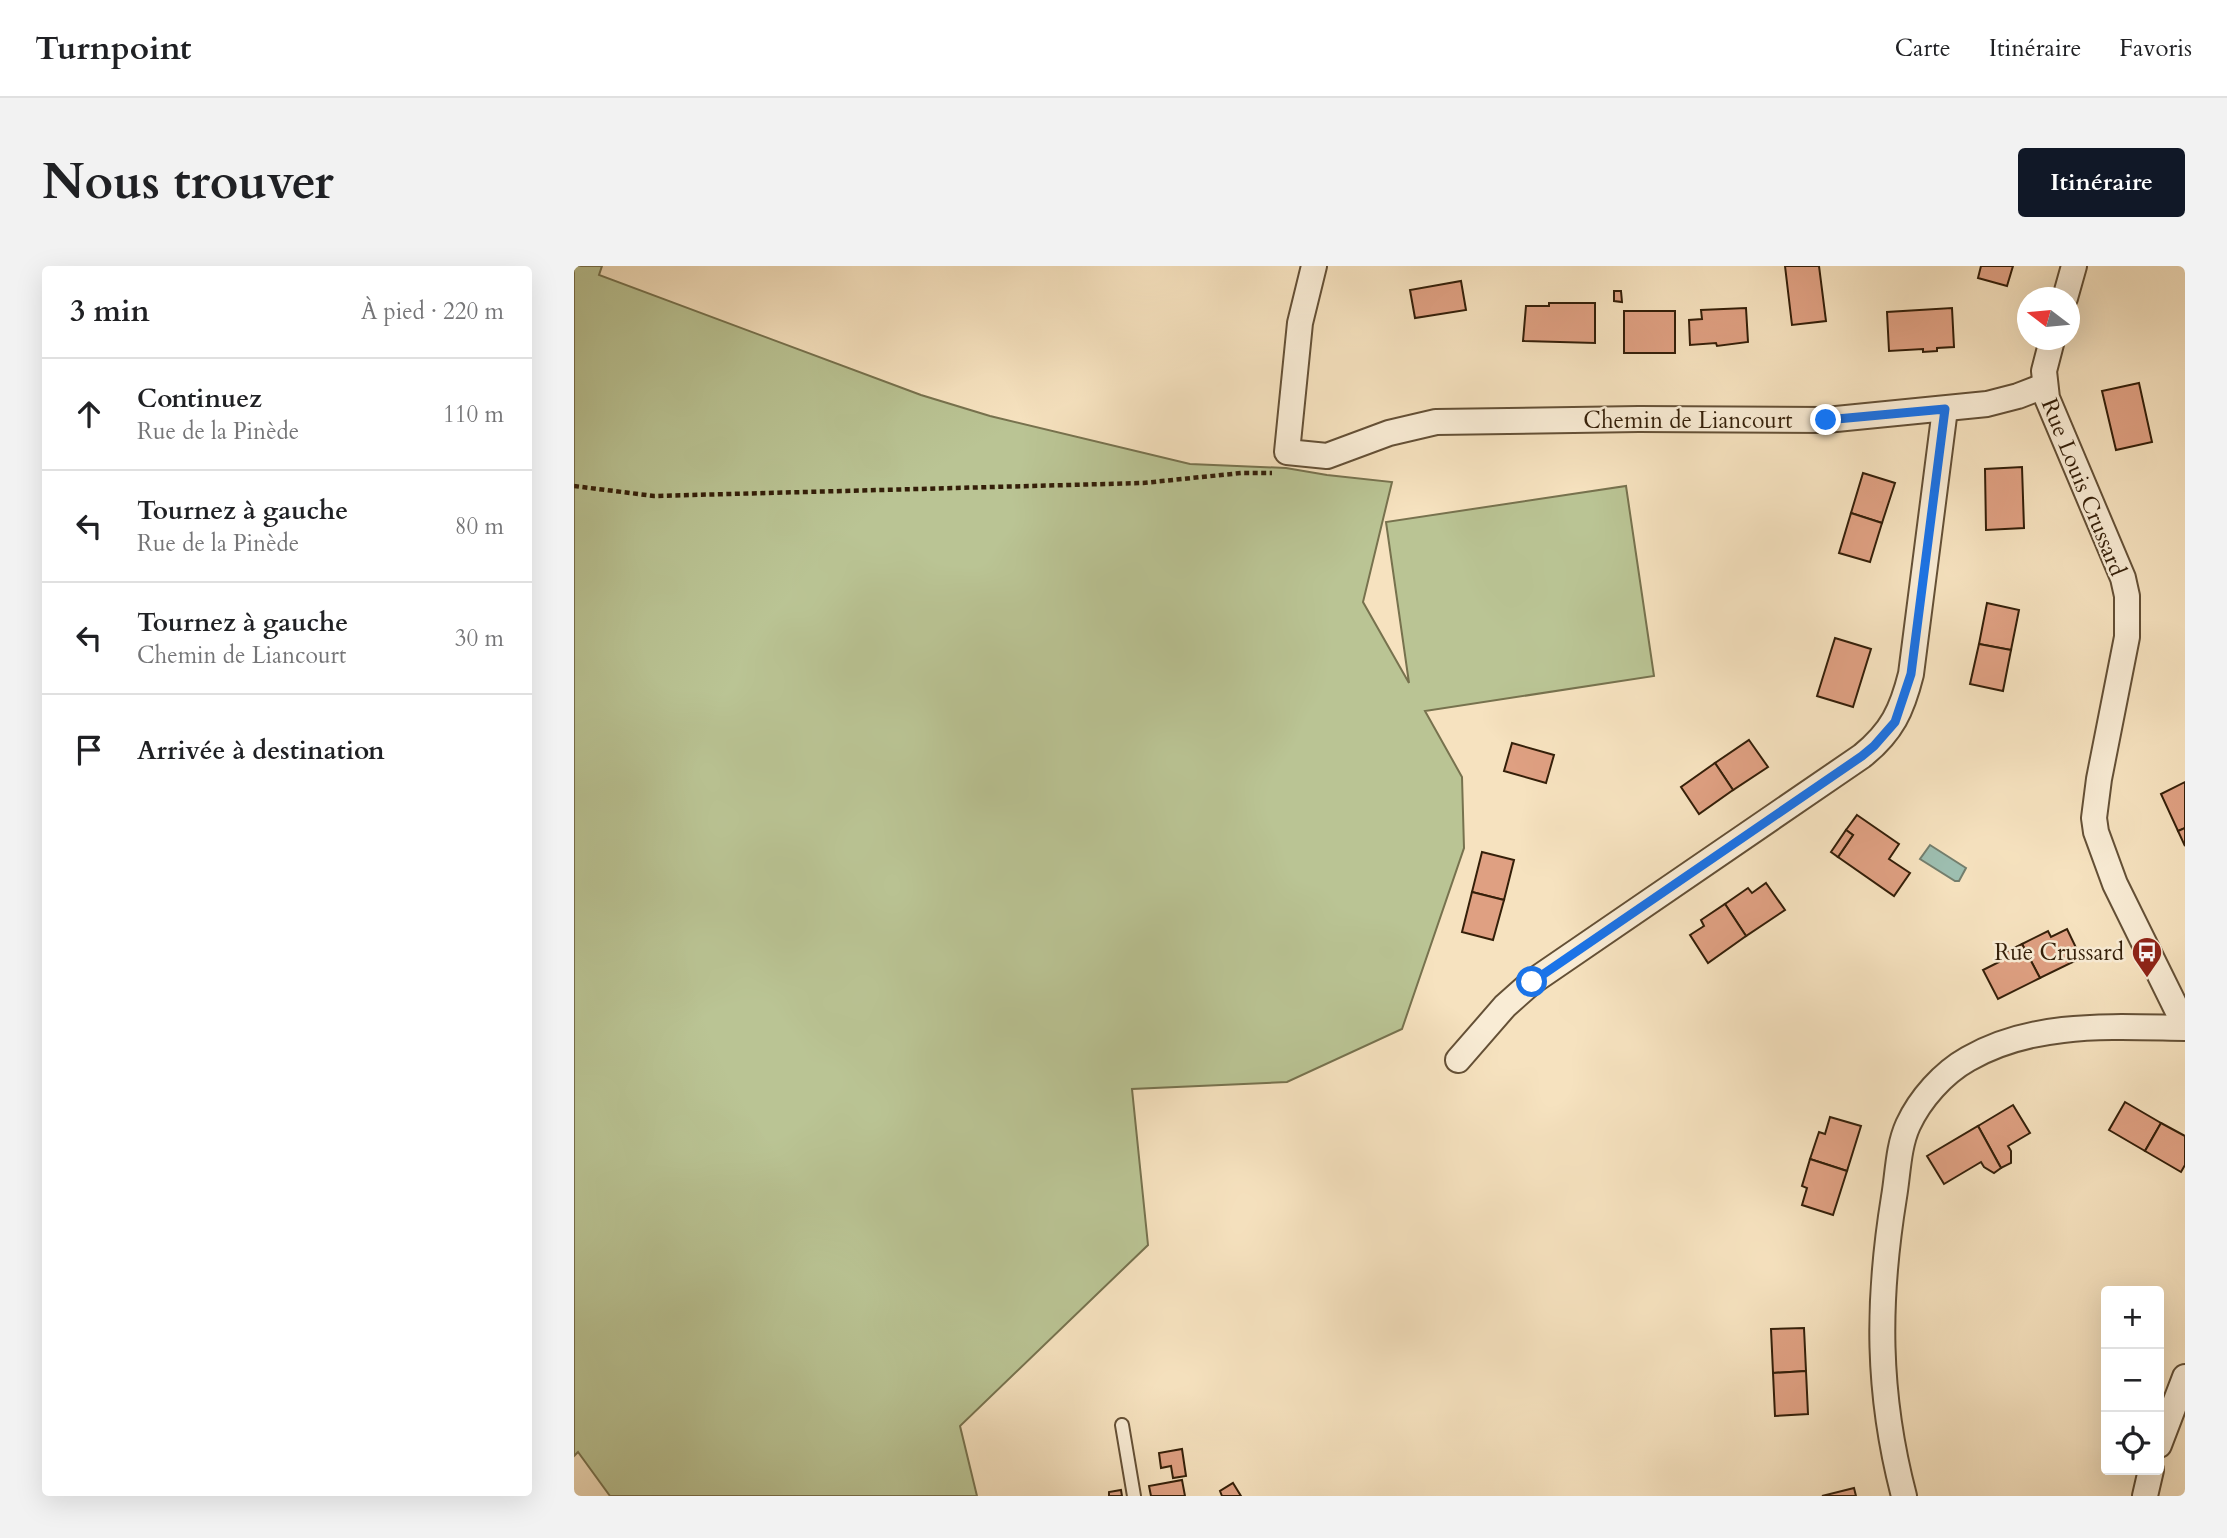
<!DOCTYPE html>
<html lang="fr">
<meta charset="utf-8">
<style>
:root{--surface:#fff;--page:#f2f2f2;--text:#202124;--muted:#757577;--line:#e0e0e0;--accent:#111827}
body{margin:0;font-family:Cardo,serif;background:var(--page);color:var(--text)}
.controls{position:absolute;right:21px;bottom:21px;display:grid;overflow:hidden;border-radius:7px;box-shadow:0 7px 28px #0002}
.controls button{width:63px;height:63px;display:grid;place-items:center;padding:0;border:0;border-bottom:2px solid var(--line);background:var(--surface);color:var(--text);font:35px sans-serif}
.compass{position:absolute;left:1443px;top:21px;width:63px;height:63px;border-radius:50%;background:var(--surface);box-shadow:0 7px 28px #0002;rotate:286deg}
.stop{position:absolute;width:21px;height:21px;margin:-16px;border:5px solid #1a73e8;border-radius:50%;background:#fff}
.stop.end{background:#1a73e8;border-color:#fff;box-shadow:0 2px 7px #0008}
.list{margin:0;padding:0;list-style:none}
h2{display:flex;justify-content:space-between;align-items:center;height:91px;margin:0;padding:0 28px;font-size:30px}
h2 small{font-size:23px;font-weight:400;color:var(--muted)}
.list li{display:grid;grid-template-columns:46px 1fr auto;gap:21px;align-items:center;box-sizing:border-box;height:112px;padding:0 28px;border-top:2px solid var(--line)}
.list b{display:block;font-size:26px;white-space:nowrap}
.list p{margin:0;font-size:23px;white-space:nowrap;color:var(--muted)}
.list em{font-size:23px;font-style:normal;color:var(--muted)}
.icon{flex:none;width:38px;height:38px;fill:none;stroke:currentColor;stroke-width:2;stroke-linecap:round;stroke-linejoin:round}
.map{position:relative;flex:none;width:1611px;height:1230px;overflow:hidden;border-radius:7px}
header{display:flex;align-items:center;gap:42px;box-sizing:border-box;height:98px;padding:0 35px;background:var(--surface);border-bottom:2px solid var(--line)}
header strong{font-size:33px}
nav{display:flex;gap:38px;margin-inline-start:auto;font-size:24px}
.intro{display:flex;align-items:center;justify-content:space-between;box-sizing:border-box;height:168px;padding:0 42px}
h1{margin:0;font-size:49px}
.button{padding:18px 32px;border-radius:7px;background:var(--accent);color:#fff;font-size:24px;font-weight:700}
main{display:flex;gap:42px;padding:0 42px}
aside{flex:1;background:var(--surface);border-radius:7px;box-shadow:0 7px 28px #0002}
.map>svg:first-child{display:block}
</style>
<header>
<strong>Turnpoint</strong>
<nav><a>Carte</a><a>Itinéraire</a><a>Favoris</a></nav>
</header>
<div class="intro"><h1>Nous trouver</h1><a class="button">Itinéraire</a></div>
<main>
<aside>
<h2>3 min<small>À pied · 220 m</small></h2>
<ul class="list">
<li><svg class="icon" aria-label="ahead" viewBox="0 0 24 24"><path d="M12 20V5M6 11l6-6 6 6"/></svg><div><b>Continuez</b><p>Rue de la Pinède</p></div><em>110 m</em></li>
<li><svg class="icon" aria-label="left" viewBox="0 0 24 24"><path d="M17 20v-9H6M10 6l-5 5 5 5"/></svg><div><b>Tournez à gauche</b><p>Rue de la Pinède</p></div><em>80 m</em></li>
<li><svg class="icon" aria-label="left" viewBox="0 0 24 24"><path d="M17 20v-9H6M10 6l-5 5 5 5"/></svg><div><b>Tournez à gauche</b><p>Chemin de Liancourt</p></div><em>30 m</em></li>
<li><svg class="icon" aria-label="arrive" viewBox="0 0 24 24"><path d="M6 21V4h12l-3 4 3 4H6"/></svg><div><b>Arrivée à destination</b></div></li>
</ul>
</aside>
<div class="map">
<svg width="1611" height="1230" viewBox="0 0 1611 1230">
<rect width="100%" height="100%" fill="#f6e2bf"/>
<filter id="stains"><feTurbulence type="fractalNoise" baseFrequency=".00286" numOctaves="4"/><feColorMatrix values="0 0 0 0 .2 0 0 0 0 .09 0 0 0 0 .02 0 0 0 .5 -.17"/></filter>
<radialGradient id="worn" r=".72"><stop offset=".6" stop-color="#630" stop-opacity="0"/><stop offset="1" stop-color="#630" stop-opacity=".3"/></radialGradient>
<path fill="#bac494" stroke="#77724e" stroke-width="2" d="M0,0h28l-3,9 322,120 69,21 200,48 96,4 41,7 65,7 -29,120 46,81 -23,-161 240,-36 28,190 -229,35 37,66 2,71 -62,181 -115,53 -155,7 16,156 -188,181 17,70h-367l-32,-44 -4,4z"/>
<path fill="#9dbeb0" stroke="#737e6d" stroke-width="2" d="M1356,579l36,23 -7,13h-4l-35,-22z"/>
<g fill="#dfa082" stroke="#341f09" stroke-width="2">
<path d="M1211,0h34l7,55 -34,4z"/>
<path d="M1407,0h32l-6,20 -29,-8z"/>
<path d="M887,15l5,29 -51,8 -5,-28z"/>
<path d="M1040,25h7l1,11 -8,-1z"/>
<path d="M975,37h46v40l-72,-2 3,-35h23z"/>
<path d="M1172,42l2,34 -31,4 -1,-3 -26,2 -1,-25 13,-1 -1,-9z"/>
<path d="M1378,42l2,39 -17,1v3l-14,1v-3l-34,2 -2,-39z"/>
<rect x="1050" y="45" width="51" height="42"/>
<path d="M1565,117l13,59 -36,8 -14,-59z"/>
<path d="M1448,201l2,61 -38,2 -1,-61z"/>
<path d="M1289,207l32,10 -13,40 -31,-10z"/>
<path d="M1277,247l31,10 -12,39 -31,-9z"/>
<path d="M1413,337l32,7 -8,40 -32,-6z"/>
<path d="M1261,372l36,11 -18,58 -36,-11z"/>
<path d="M1405,378l32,6 -8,41 -33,-7z"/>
<path d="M1175,474l19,27 -35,23 -18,-27z"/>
<path d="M938,477l42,12 -8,28 -42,-12z"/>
<path d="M1141,497l18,27 -34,24 -18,-27z"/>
<path d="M1611,516v46l-7,3 -17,-37z"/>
<path d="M1283,549l42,29 -10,15 21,14 -16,23 -56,-39 15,-22 -7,-5z"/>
<path d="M1611,562v18l-7,-15z"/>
<path d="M1272,564l7,5 -15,22 -7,-5z"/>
<path d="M908,586l32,8 -10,40 -32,-8z"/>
<path d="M1192,617l19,27 -39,26 -21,-32 23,-16 4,5z"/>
<path d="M898,626l32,8 -11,40 -31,-8z"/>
<path d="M1151,638l21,32 -38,27 -18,-28 14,-9 -3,-6z"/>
<path d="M1493,663l14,29 -41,20 -18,-34 26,-13 3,6z"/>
<path d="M1448,678l18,34 -42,21 -15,-29 16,-8 -2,-6z"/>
<path d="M1551,836l36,21 -16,28 -36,-21z"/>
<path d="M1439,839l17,28 -22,13 3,5v12l-10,5 -23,-42z"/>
<path d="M1256,851l31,9 -14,45 -37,-12 9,-27 6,2z"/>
<path d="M1587,857l24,13v29l-4,7 -36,-21z"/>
<path d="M1404,860l23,42 -7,5 -10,-6 -3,-5 -37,22 -17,-28z"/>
<path d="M1236,893l37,12 -14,44 -31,-10 5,-17 -5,-2z"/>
<path d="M1230,1062l2,43 -33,2 -2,-44z"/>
<path d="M1232,1105l2,43 -33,2 -2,-43z"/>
<path d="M608,1183l4,27 -13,2 -2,-12 -10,2 -2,-15z"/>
<path d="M608,1214l3,16h-34l-2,-10z"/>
<path d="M659,1217l8,13h-19l-2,-5z"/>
<path d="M1280,1222l2,8h-34z"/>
<path d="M547,1224l1,6h-13v-4z"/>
</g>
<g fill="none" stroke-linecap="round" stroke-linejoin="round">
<g stroke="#645036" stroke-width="16">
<path id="lane" d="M548,1159l12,71"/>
</g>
<g stroke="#645036" stroke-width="28">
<g id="street">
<path d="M740,0l-14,57 -13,129 40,4 62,-23 47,-11 203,-3 187,1 161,-16 31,-8 26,-10"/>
<path d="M1491,32l9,-32"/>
<path d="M1478,74l-8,31 3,27 76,180 4,18v41l-28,142 -5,39 2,14 19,52 70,142"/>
<path d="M884,794l47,-54 27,-24 330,-226c30,-24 40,-46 49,-82l34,-265"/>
<path d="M1585,1179l26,-68"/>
<path d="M1330,1230c-27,-103 -27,-194 -10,-299 4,-23 4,-50 14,-72 12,-26 35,-52 60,-66 66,-38 144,-32 217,-31"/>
<path d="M1571,1230l6,-26"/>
</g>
</g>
<path stroke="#341f09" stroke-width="4.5" stroke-dasharray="5 3.5" stroke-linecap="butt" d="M0,220l80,10 489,-13 98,-10h31"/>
<use href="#lane" stroke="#f9ecd5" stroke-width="12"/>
<use href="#street" stroke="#f9ecd5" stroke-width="24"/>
</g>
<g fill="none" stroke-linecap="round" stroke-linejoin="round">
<path stroke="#1a73e8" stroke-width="9" d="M958,716l330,-226 12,-10 21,-24 16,-48 34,-265 -119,11"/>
</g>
<defs>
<g id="bus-pin" transform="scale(1.575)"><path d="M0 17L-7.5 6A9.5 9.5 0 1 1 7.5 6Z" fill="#8f2418" stroke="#f9ecd5"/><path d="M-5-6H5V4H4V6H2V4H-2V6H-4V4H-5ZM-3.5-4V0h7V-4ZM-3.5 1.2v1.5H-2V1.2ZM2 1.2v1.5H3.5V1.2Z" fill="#fff"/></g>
</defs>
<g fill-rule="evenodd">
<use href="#bus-pin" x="1573" y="686"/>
</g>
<g text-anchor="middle" stroke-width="5" stroke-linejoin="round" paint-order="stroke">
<g font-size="23" fill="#341f09" stroke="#f9ecd5">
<text x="1114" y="162">Chemin de Liancourt</text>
<text transform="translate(1510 221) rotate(68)" y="8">Rue Louis Crussard</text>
</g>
<g font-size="23" fill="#341f09" stroke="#f9ecd5" text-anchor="end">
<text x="1550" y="694">Rue Crussard</text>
</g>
</g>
<rect width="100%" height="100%" filter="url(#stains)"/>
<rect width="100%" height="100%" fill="url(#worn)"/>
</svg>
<div class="controls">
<button>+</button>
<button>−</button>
<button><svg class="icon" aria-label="locate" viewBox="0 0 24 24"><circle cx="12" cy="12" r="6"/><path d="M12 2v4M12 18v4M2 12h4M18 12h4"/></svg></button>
</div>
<svg class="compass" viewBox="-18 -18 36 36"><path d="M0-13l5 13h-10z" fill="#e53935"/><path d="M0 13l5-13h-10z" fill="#757577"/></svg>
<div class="stop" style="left:958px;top:716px"></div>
<div class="stop end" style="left:1252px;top:154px"></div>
</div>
</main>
